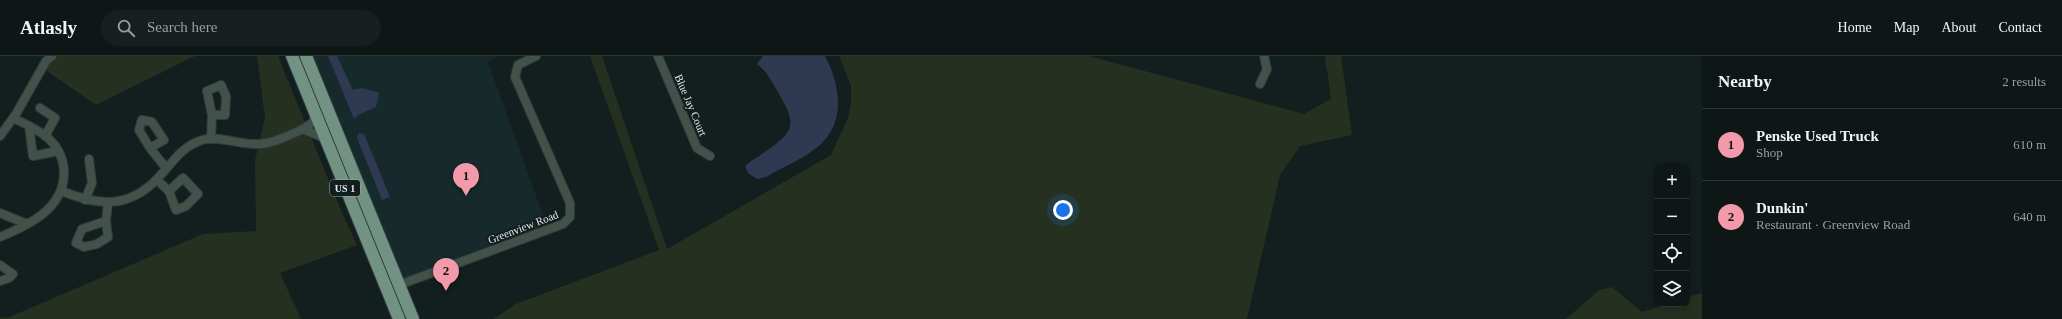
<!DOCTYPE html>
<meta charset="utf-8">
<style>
:root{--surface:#0e1616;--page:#171f1f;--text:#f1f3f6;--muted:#9b9fa1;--line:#2e3535;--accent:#f39aaa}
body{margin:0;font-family:"Times New Roman",serif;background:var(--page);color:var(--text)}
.controls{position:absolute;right:12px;bottom:12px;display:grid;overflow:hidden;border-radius:8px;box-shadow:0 2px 6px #0003}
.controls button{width:36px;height:36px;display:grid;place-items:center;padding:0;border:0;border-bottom:1px solid var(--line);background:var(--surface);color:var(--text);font:20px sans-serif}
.you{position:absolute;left:1063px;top:154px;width:14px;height:14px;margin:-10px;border:3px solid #fff;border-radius:50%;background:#1a73e8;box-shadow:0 0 0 6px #1a73e833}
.badge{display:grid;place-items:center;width:26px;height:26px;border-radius:50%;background:var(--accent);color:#111;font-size:13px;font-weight:700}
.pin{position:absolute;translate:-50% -33px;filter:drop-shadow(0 1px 2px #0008)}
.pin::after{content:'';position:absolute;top:21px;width:14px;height:12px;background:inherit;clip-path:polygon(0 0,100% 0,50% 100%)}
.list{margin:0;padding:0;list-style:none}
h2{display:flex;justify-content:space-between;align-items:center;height:52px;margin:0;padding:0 16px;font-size:17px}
h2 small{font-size:13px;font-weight:400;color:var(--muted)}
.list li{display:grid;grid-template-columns:26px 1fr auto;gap:12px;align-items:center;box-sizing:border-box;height:72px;padding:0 16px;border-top:1px solid var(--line)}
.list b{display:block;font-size:15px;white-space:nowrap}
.list p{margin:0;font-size:13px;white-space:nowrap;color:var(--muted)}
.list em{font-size:13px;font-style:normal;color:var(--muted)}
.icon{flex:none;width:22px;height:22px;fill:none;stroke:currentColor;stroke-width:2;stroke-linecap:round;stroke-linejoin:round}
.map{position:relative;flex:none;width:1702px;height:263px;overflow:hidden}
header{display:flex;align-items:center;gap:24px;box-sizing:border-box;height:56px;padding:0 20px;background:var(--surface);border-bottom:1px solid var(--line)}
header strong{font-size:19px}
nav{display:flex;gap:22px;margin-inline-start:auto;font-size:14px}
.search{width:280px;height:36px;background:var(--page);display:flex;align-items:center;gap:10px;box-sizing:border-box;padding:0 14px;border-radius:22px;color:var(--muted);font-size:15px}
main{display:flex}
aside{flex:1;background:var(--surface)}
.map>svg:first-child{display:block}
</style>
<header>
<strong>Atlasly</strong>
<div class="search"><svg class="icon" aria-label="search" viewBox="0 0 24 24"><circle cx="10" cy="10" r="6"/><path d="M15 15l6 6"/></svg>Search here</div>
<nav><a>Home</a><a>Map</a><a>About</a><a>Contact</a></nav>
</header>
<main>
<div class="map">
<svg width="1702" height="263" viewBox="0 0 1702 263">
<rect width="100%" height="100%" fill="#131e1e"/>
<path fill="#162a2b" d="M306,0h192l-10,6 60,167 -149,56z"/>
<g fill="#263020">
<path d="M54,0h141l-99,49 -52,-36z"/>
<path d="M257,0h21l64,157 15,32 -77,28 21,46h-301v-2l7,1 196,-84 53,-3 -1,-71 10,-42z"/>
<path d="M590,0h12l65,193 164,-94 17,-37 3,-15v-17l-12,-30h250l215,58 27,-15 -6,-43h16l11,79 -52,11 -20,29 -33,144h-753l22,-15 143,-54z"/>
<path d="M1612,231l30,25 25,-8h20v-7l15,-4v26h-136l33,-29z"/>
</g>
<g fill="#2f3951">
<path d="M328,0h9l16,34 9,-2 17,5 -3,14 -18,8 -4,4z"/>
<path d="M763,0h62c15,28 21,64 -4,88 -15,14 -38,23 -55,33l-9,2 -8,-5 -4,-7c5,-7 11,-8 17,-13 27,-19 38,-26 18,-58 -6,-11 -13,-25 -23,-32z"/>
<path d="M359,77l5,1 26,63 -8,3 -25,-62z"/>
</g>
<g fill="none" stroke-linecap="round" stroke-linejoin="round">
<g stroke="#303b3b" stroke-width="10">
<g id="minor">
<path d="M658,0l39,92 13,8"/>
<path d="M1260,28l7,-15 -3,-13"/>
<path d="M40,52l15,10 -10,18"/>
<path d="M316,60l-4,7 -9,6 21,9"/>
<path d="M29,70l4,30 25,-5"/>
<path d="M0,80l16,-22 30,-53 6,-5"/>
<path d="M211,83l1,-24h13l1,-19 -5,-11 -14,6 5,24"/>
<path d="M150,92l-11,-18 3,-10 10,2 12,18 -14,8 16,20"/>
<path d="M157,124l12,11 14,-13 15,16 -12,12 -10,4 -7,-19"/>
<path d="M61,135c36,14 66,19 96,-12 16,-16 22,-31 45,-39 15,-5 39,5 55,4 16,0 32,-9 46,-15"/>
<path d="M85,144l7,-17 -3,-24"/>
<path d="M0,157l27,11"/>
<path d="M106,165l-24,8 -6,14 8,4 13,-3 11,-7 -2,-16 2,-18"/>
<path d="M0,181c29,-12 63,-28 64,-63 0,-14 -6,-27 -16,-36 -10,-9 -23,-14 -35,-20"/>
<path d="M0,209l13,9 -4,4 -9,3"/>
<path d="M399,229l164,-61 7,-7v-14l-55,-126 3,-12 18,-9"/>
</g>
</g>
<g stroke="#303b3b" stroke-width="14">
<g id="trunk">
<path d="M292,0l107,263"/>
<path d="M306,0l107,263"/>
</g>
</g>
<use href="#minor" stroke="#43514b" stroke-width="8"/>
<use href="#trunk" stroke="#729284" stroke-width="12"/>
</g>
<g text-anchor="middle" stroke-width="4" stroke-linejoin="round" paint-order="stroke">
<rect fill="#131e1e" stroke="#a5adae" stroke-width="1" x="330" y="124" width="30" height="16" rx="3"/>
<g font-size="10" font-weight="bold" fill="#e3eaeb">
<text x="345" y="136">US 1</text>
</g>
<g font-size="11" fill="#e3eaeb" stroke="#131e1e">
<text transform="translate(691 49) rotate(67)" y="4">Blue Jay Court</text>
<text transform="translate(523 171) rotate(-21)" y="4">Greenview Road</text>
</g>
</g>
</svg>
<div class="controls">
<button>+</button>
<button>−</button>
<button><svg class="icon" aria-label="locate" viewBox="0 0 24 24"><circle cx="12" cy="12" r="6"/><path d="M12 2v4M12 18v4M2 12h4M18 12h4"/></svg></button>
<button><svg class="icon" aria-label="layers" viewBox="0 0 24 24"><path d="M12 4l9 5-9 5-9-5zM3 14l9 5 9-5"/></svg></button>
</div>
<div class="you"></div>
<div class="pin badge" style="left:466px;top:140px">1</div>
<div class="pin badge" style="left:446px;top:235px">2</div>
</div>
<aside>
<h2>Nearby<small>2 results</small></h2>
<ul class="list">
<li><span class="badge">1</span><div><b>Penske Used Truck</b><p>Shop</p></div><em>610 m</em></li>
<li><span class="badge">2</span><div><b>Dunkin'</b><p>Restaurant · Greenview Road</p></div><em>640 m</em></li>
</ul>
</aside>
</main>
